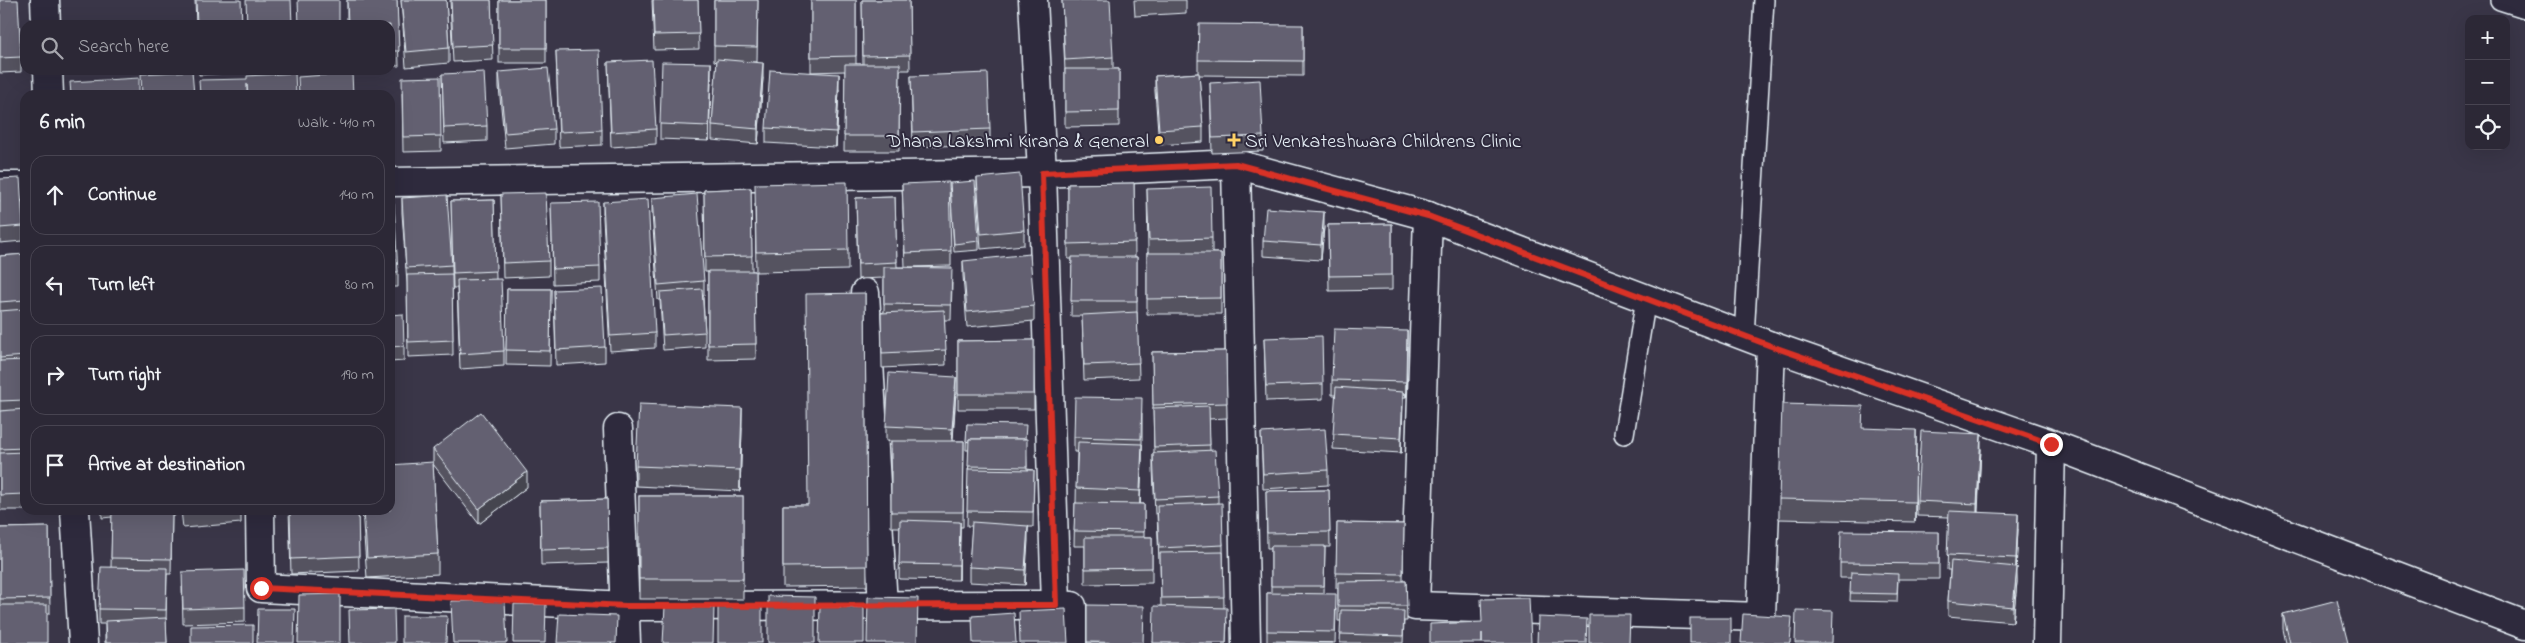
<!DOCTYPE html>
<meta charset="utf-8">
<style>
:root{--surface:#2c2836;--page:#34303e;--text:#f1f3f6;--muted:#a6a6ad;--line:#484451}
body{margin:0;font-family:"Indie Flower",sans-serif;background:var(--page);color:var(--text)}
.controls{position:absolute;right:15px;top:15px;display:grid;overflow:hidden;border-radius:10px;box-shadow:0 5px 20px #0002}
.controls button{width:45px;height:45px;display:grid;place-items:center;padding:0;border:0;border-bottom:1px solid var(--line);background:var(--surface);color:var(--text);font:25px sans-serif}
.stop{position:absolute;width:15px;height:15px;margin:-11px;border:4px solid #d93025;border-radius:50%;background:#fff}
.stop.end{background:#d93025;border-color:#fff;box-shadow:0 1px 5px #0008}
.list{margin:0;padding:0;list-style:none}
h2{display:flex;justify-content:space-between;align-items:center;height:65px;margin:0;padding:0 20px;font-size:21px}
h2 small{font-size:16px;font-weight:400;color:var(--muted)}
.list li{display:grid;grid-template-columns:32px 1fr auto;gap:15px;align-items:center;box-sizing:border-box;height:80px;margin:0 10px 10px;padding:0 10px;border:1px solid var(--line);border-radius:15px}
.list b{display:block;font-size:19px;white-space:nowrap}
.list em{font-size:16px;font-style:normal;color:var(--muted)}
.icon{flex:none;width:28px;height:28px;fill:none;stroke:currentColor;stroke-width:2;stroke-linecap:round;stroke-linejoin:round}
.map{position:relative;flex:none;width:2525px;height:643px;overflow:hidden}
.search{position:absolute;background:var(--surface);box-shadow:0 5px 20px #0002;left:20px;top:20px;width:375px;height:55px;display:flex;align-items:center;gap:12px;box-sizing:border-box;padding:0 18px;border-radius:15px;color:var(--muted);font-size:19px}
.panel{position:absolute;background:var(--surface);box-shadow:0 5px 20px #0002;left:20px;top:90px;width:375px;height:425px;border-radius:15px}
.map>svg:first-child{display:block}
</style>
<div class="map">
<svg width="2525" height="643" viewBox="0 0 2525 643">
<rect width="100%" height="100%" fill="#3a3648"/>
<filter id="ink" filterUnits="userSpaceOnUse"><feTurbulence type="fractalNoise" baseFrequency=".02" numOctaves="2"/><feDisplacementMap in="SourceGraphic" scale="10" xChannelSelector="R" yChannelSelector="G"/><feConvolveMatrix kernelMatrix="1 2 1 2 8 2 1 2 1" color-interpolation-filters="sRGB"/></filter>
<g filter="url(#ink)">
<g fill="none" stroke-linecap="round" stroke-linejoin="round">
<g stroke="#e8f1f8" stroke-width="22">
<g id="lane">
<path d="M2500,0l25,8"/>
<path d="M1744,336l20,-336"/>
<path d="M1624,434l22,-136"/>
</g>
</g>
<g stroke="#e8f1f8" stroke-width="31">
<g id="street">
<path d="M45,0l1,25"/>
<path d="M1033,0l9,173 14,432"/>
<path d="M48,70l1,25"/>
<path d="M1236,164l10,479"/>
<path d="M390,182l652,-9 194,-9 192,52 343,130 280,98 474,181"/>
<path d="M0,186h25"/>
<path d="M1428,216l-13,390 346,11 10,-271"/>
<path d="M865,293l18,313"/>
<path d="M618,429l8,214"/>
<path d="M75,510l8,133"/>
<path d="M260,510l1,78 365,18 430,-1 16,1v37"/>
<path d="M2047,643l4,-199"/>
</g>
</g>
<use href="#lane" stroke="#2f2a3d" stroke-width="19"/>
<use href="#street" stroke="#2f2a3d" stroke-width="28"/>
</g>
<g fill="#555361" stroke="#e8f1f8">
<path d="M0,0l21,57v15l-21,1z"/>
<path d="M195,0l47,25h-46z"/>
<path d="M347,0h50l2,66h-9v-41h-43z"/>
<path d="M401,0h45l3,48v15l-43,4z"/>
<path d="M450,0h41l2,60 -40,2z"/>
<rect x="499" y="0" width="47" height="63"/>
<path d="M652,0h46l1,49 -45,1z"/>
<path d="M714,0h44l-1,62h-6l12,16 -5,66 -46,-4v-15l5,-63 -3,-1z"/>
<path d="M811,0h45v64h7l-1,-64h47l1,70h-10l-1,81h-55l1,-80 -34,1z"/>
<path d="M1062,0l51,57v12h6v57l-54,1v-55z"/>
<path d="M1134,0h52v13l-51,3z"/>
<path d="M1303,25v51l-104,-1 4,52v15l-44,3 -4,-54v-15l43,-3v-13z"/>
<path d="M556,51l46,79v15l-43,2z"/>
<path d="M608,62l48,67v15l-45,3z"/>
<path d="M199,70h45v2l-45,3z"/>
<path d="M499,72l55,57v15l-49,4 -6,-61z"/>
<path d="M442,74l45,52v15l-43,2z"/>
<path d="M911,76l79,53v15l-77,3z"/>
<path d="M711,78l-2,63 -49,-2v-15z"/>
<path d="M1210,83l53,53v15l-51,2z"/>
<path d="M839,89l-3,58 -70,-4v-15z"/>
<path d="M402,93l39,43v15l-38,1z"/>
<path d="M977,178l47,52v15l-43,4 -4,-56z"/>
<path d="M0,179l23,47v15l-23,2z"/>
<path d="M950,183l29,58v9l-25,2z"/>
<path d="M1134,183l1,74h2v55l2,66 -55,2 -2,-64h-11l1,-57h-4v-75z"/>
<path d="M902,184l49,67v15l-42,1 43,16 -1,37h-7l2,45 -64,3 -1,-55 3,-1v-34l-26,1 -2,-81 39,-1 2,70h8z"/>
<path d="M751,188l1,83h3l1,88 -48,1v-88h-3l-1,-82z"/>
<path d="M1147,189l65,49v15h9v61h-74v-61h1z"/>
<path d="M501,194l48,67v15l-46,2z"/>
<path d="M402,198l50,67 1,90 -45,2 -1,-74 -5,-70z"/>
<path d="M652,198l52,83v15h-1l2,36v15l-42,3 -3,-50h-2l-6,-87z"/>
<path d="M494,200l2,79 8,72v15l-44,3 -3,-81h-4l-2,-87z"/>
<path d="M603,202l52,131v15l-45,3 -7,-134z"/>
<path d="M551,203l49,64v15l-47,2z"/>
<path d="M390,204l8,68v15h-8z"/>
<path d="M755,204l93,46v20l-92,2z"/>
<path d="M1392,224v66l-63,1 -1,-66z"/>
<path d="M1324,227l-3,33 -58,-4v-15z"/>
<path d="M25,254v256h-25v-254z"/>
<path d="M963,261l71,45v15l-67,6 -4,-51z"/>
<path d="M507,289h44l-1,77 -44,-1z"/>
<path d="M554,290l51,57v15l-49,3z"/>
<path d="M865,293l2,293 -84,1v-82h25z"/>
<path d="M390,315l14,31v15l-14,1z"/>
<path d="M1264,338l59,46v15l-57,2z"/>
<path d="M1034,340v69h-76v-68z"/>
<path d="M1407,346l-1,51h-3l-2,56 -68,-4 3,-54h-4v-15z"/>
<path d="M1226,351l1,67 -18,1 1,31 8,46v7l5,42 1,63 3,15 -1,20h-73l8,-37 -1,-43h-1l-2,-50 -2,1 -2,-46v-15h1l-2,-101z"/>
<path d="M956,392l-3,49h11l-1,86h-3l-1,53 -60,-1 1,-52h-9v-86h-5v-15z"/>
<path d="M1142,413v46l-2,45h4v33h8v46l-67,1v-38h-11l1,-43h1l1,-51h-3v-15z"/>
<path d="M967,424l59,15 1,30 7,1 -1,57h-5l-3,58 -56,-3v-15l3,-41h-5l2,-76h-3z"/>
<path d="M742,428l-2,63 -104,-5v-20z"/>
<path d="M1261,433l67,37v15l-65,4z"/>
<path d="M433,449l94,38 -48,37 -46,-60 5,90v20l-71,4 -5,-68h28l43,-46z"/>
<path d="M1981,449l-3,63 40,17 -2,38 1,15 -4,40 -65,-6v-15l2,-31h-3l2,-53 -32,-1v-15z"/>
<path d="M1916,450l-1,72 -136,-3v-20z"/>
<path d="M1329,490l1,57h-5l-1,47 12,15 -1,34h-68v-50h4v-45h-4l-1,-57z"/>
<rect x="639" y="496" width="104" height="103"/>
<path d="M607,499l1,64 -67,2 -1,-64z"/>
<path d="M102,510h73v6h-3l-1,58h-4l-1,51 1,18h-62v-19h-6v-15l12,-42 1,-50 -10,1z"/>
<path d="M181,510h60v13l-58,5z"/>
<path d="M289,510h69l1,61 -68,3z"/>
<path d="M1337,523l67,1 -1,57h3l1,40h-3l-1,22h-63l1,-22h-3v-33h-2z"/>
<path d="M49,527l1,86h-3l-47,30v-115z"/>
<path d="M1939,532v47h-41l-1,23 -47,-1 1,-23h-11v-15z"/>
<path d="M182,587l63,20v15l-62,2z"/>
<path d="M1087,605l56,38h-56z"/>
<path d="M2283,614l65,29h-62l-3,-14z"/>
</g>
<g fill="#45444f" stroke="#e8f1f8">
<path d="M711,63v15l-2,63v-15z"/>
<path d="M763,63v15l-5,66v-15z"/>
<path d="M839,74v15l-3,58v-15z"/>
<path d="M1324,212v15l-3,33v-15z"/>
<path d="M1407,331v15l-1,51v-15z"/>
<path d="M956,377v15l-4,52v-15z"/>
<path d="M1403,392v15l-2,46v-15z"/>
<path d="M742,408v20l-2,63v-21z"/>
<path d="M1916,430v20l-1,72v-20z"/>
<path d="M1981,434v15l-4,70v-15z"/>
<path d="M1142,444v15l-2,47v-15z"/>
<path d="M527,472v15l-48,37v-15z"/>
<path d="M2018,514v15l-2,44v-15z"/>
<path d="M960,522v15l-1,43v-15z"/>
<path d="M1028,526v15l-3,44v-15z"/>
<path d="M2017,567v15l-4,40v-15z"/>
</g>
<g fill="#636171" stroke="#e8f1f8">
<path d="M0,0h18l3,57 -21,1z"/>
<path d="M196,0h45l1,25h-45z"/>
<path d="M246,0h45l1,25h-45z"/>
<path d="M298,0h41v25h-40z"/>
<path d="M347,0h50l2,51h-9v-26h-42z"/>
<path d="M401,0h45l3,48 -43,4z"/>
<path d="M451,0h40l2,45 -40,2z"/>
<rect x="499" y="0" width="47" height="48"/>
<path d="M653,0h45l1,34 -45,1z"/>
<path d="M714,0h44l-1,47 -43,-1z"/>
<path d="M811,0h45v56l-45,1z"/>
<path d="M862,0h47l1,55 -47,1z"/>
<path d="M1062,0h48l3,57 -48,3z"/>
<path d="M1199,24l104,1v36l-105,-1z"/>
<path d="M599,50l3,80 -43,2 -3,-81z"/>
<path d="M717,59l46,4 -5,66 -46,-4z"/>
<path d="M652,60l4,69 -45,3 -3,-70z"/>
<path d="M662,62l49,1 -2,63 -49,-2z"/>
<path d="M845,64h55l-1,72h-55z"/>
<path d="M548,68l6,61 -49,4 -6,-61z"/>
<path d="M1065,69h54v42l-54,1z"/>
<path d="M770,70l69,4 -3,58 -70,-4z"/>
<path d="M192,71l2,24h-52l-1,-21z"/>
<path d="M484,72l3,54 -43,2 -2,-54z"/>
<path d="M295,73l1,22h-48l-1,-11v11h-47l-1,-15 48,-1v-3z"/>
<path d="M352,73l1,22h-54l-1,-18z"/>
<path d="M988,73l2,56 -77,3 -2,-56z"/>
<path d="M1199,73l4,54 -44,3 -4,-54z"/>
<path d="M440,77l1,59 -38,1 -1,-59z"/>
<path d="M139,78v17h-68l-1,-13z"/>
<path d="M1260,80l3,56 -51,2 -2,-55z"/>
<path d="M1020,174l4,56 -43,4 -4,-56z"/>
<path d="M20,178l3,48 -23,2v-49z"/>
<path d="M975,181l4,60 -25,3 -4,-61z"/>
<path d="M847,182l1,68 -92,2 -1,-68z"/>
<path d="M949,182l2,69 -46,2 -3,-69z"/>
<path d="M1134,183l1,59 -67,2v-60z"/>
<path d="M1211,187l1,51 -63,2 -2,-51z"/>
<path d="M751,188l1,68 -47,1 -1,-67z"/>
<path d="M546,193l3,68 -46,2 -2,-69z"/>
<path d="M697,194l7,87 -46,4 -6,-87z"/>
<path d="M447,195l5,70 -46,3 -4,-70z"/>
<path d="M895,197l2,65 -39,2 -2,-66z"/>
<path d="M648,199l7,134 -45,3 -7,-134z"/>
<path d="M494,200l2,71 -43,2 -2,-72z"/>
<path d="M598,202l2,65 -47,2 -2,-66z"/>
<path d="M390,204h4l4,68h-8z"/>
<path d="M1266,208l58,4 -3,33 -58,-4z"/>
<path d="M1392,224v51l-63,1 -1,-51z"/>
<path d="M1147,253h74v45l-74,1z"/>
<path d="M25,254v46l-25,2v-46z"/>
<path d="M1030,254l4,52 -67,6 -4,-51z"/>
<path d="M1072,257h65v44h-66z"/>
<path d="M884,267l68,1 -1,37 -67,-1z"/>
<path d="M708,271h47l1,73 -48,1z"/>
<path d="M452,274l1,66 -45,2 -1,-67z"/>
<path d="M501,279l3,72 -44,3 -3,-74z"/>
<path d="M602,288l3,59 -49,3 -2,-60z"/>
<path d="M507,289h44l-1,62 -44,-1z"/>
<path d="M702,289l3,43 -42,3 -3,-43z"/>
<path d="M865,293l2,273 -84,1v-62h25l-2,-211z"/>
<path d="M25,309v47l-25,2v-47z"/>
<path d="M944,310l2,40 -64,3 -1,-40z"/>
<path d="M1137,312l2,51 -55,2 -2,-50z"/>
<path d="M403,314l1,32 -14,1v-32z"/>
<path d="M1334,329l73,2 -1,51 -74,-2z"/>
<path d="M1322,336l1,48 -57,2 -2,-48z"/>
<path d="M1034,340v54h-76v-53z"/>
<path d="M1226,351l1,52 -74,2 -1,-53z"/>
<path d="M25,360v40l-25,1v-40z"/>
<path d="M889,373l67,4 -4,52 -66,-3z"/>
<path d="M1336,387l67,5 -2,46 -68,-4z"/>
<path d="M1075,397l67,1 -1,41 -67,-2z"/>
<path d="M639,404l103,4 -2,62 -104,-4z"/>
<path d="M1782,404l81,2 -1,22 54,2 -1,72 -136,-3z"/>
<path d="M1209,406l1,39 -56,2 -1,-39z"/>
<path d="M25,409v39l-25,1v-38z"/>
<path d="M481,412l46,60 -48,37 -46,-60z"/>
<path d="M967,424l59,1 -1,14h-56v3l-3,-1z"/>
<path d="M1325,429l3,41 -65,4 -2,-41z"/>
<path d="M1921,431l60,3 -4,70 -60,-3z"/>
<path d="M969,439h58v28l-59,-1z"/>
<path d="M891,441h73l-1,71h-72z"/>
<path d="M1078,442l64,2 -2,47 -64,-3z"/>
<path d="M1215,450l3,46 -63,3 -2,-46z"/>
<path d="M25,452v42l-25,1v-42z"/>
<path d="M433,462l5,92 -71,4 -3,-48h26v-45z"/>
<path d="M968,469l66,1 -1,42 -66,-1z"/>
<path d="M1329,490l1,42 -63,1 -1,-42z"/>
<rect x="639" y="496" width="104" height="83"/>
<path d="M607,499l1,49 -67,2 -1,-49z"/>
<path d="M1075,503l69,1v28l-70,-1z"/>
<path d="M1222,503l1,42 -64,3 -2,-43z"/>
<path d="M183,510h36l-36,3z"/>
<path d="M290,510h68l1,46 -68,3z"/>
<path d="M112,511l60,1 -1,47 -60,-1z"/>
<path d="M1949,511l69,3 -2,44 -69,-3z"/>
<path d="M900,520l60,2 -1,43 -60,-1z"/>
<path d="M972,522l56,4 -3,44 -56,-3z"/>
<path d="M1337,523l67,1 -1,50 -67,-1z"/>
<path d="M49,527l1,71 -50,1v-71z"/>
<path d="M1841,531l98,1v32l-99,-1z"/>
<path d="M1085,537h67v31l-67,1z"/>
<path d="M1271,546h54l-1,40h-53z"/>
<path d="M1223,552l1,45 -63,1 -1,-45z"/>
<path d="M1951,561l66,6 -4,40 -65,-6z"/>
<path d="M101,567l66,1 -1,42 -67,-1z"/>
<path d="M244,570l1,37 -62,2 -1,-37z"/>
<path d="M1851,572l47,2 -1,20 -47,-1z"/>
<path d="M1406,581l1,25h-69v-24z"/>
<path d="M1267,593l69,1 -1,38 -68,-1z"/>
<path d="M340,594v49h-42l1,-48z"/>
<path d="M768,596l47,1v46h-47z"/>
<path d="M868,597l50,1 -1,45h-50z"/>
<path d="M1529,598l2,45h-49v-10v10h-52v-19l52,-2 -1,-23z"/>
<path d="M505,600l2,43h-54l-2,-42z"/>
<path d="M2337,600l11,43h-58l-7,-29z"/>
<path d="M514,604h32l-1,39h-32z"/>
<rect x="0" y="605" width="47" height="38"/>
<path d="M1087,605l57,1 -1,37 -56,-1z"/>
<path d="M665,606l49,1 -1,36h-50z"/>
<rect x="718" y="606" width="44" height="37"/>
<path d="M820,606l44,1v36h-45z"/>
<path d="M1154,606l73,2 -1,35h-73z"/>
<path d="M258,609h37l-1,34h-37z"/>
<path d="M394,609l1,34h-45l-1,-33z"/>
<path d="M1066,609l2,34h-48l-1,-32z"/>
<path d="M1341,610l63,1 -1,25 -63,-2z"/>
<path d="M1796,610l37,1 -1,32h-37z"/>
<path d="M1014,613l2,30h-43l-1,-27z"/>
<path d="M559,614l58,2 -1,27h-59z"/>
<path d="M1743,614l49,3 -2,26h-49z"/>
<path d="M1589,615h41l-1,28h-40z"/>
<path d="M402,616h45l-1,27h-44z"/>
<path d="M1538,617l49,2 -1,24h-49z"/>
<path d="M166,618l1,25h-61l-1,-22z"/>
<rect x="1690" y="618" width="41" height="25"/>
<path d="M253,625v18h-62v-17z"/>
<path d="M1273,641l60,2h-60z"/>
</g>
</g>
<g fill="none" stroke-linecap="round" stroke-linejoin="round" filter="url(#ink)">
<path stroke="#d93025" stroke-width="6" d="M261,588l365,18 430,-1 -14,-432 194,-9 192,52 343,130 280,98"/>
</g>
<g fill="#ffd166" stroke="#2f2a3d" stroke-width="2">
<circle cx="1159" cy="140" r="5"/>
<path d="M1231.5 132.5h5v5h5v5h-5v5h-5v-5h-5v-5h5z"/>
</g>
<g text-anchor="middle" stroke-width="4" stroke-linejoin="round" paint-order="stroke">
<g font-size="20" fill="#e8f1f8" stroke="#2f2a3d" text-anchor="end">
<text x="1149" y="147">Dhana Lakshmi Kirana &amp; General</text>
<text x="1245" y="147" text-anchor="start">Sri Venkateshwara Childrens Clinic</text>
</g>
</g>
</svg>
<div class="controls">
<button>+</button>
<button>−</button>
<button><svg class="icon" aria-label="locate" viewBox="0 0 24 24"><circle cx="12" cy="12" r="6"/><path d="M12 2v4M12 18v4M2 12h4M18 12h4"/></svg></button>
</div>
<div class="stop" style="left:261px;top:588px"></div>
<div class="stop end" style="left:2051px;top:444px"></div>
<div class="search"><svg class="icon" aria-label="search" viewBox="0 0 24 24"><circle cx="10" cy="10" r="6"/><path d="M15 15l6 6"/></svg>Search here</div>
<section class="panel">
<h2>6 min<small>Walk · 410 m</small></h2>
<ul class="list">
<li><svg class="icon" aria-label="ahead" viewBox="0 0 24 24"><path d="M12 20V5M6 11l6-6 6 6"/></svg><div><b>Continue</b></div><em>140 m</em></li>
<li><svg class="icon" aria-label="left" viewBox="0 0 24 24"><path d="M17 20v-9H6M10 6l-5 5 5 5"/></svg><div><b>Turn left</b></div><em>80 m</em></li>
<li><svg class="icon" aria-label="right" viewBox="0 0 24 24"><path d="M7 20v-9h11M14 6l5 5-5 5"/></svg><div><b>Turn right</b></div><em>190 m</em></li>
<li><svg class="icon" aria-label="arrive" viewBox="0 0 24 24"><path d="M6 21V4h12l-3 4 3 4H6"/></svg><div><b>Arrive at destination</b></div></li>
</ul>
</section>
</div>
